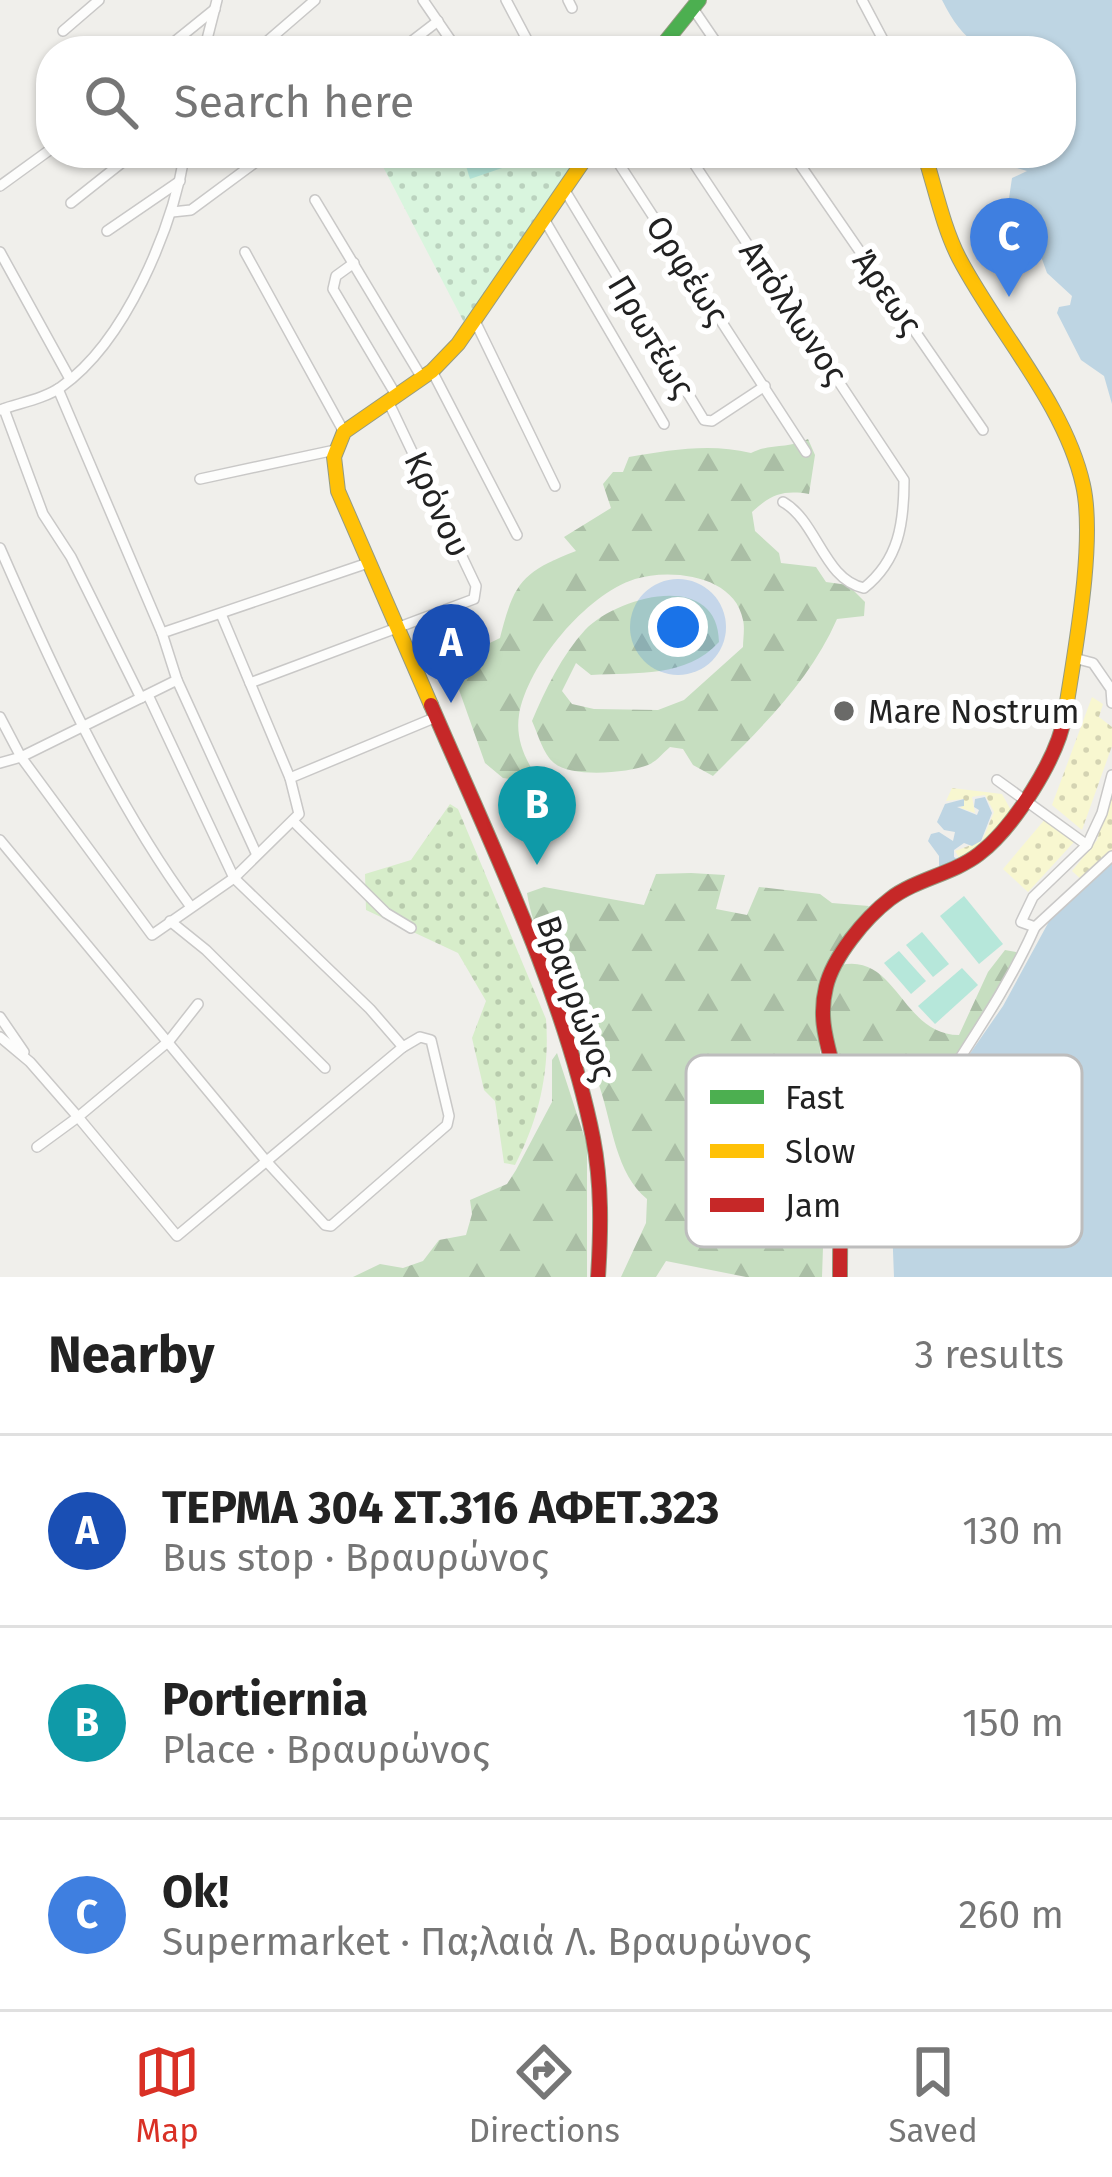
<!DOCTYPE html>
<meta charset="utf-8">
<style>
:root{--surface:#fff;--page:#f6f6f6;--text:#222;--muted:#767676;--line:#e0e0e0;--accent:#d93025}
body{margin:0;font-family:"Fira Sans",sans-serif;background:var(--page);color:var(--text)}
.you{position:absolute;left:678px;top:627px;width:42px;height:42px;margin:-30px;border:9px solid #fff;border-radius:50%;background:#1a73e8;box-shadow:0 0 0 18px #1a73e833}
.badge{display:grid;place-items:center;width:78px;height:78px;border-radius:50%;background:var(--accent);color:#fff;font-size:39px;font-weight:700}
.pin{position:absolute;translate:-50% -99px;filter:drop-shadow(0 3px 6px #0008)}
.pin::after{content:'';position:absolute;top:63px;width:42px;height:36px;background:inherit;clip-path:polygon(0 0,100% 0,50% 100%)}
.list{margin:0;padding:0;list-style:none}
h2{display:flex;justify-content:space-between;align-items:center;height:156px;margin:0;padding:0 48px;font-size:51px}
h2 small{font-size:39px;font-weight:400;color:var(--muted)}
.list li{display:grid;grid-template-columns:78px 1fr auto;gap:36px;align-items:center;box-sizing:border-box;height:192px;padding:0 48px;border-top:3px solid var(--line)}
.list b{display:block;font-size:45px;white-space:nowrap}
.list p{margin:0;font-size:39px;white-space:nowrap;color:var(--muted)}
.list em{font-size:39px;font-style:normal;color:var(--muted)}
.icon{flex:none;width:66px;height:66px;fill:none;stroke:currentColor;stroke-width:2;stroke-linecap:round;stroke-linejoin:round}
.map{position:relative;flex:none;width:1112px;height:1277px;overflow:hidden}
.search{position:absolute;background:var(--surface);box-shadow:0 3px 9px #0004;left:36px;right:36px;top:36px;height:132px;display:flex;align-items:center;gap:30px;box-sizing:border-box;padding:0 42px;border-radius:48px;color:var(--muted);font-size:45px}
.sheet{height:732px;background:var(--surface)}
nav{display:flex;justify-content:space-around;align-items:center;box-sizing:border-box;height:168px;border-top:3px solid var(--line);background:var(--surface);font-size:33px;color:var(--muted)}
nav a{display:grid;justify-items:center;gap:6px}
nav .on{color:var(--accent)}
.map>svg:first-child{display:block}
</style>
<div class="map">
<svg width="1112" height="1277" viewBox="0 0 1112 1277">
<defs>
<pattern id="grass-dots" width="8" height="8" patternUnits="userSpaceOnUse" patternTransform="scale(3)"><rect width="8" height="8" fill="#d7edca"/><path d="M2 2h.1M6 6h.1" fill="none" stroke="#b8cbad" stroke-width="1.8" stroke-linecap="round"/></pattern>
<pattern id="forest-firs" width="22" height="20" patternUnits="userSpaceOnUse" patternTransform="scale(3)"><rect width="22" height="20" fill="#c6dec0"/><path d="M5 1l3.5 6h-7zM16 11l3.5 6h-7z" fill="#aabea5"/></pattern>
<pattern id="sand-dots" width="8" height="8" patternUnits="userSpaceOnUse" patternTransform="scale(3)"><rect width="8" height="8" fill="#f8f7d0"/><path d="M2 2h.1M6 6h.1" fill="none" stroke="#d4d3b2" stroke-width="1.8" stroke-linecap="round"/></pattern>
<pattern id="park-dots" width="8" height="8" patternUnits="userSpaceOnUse" patternTransform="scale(3)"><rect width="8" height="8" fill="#d9f5de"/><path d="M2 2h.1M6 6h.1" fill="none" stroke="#bad2be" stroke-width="1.8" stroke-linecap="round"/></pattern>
</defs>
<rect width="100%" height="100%" fill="#f0efeb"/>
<path fill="url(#grass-dots)" d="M450,804l8,5 88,210c4,52 -7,100 -31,146l-11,-2 -9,-62 -11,-11 -12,-52 14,-37 -28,-48 -92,-43 -1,-36 46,-14z"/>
<g fill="url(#forest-firs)">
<path d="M808,439l7,16 -6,39c-25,-4 -38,0 -57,18l3,19 24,22 2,10 35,4 10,15 22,3 17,17 -1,14 -27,3c-27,62 -76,109 -124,157l-20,-11 -10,-16 -13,-2c-6,5 -14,15 -22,18 -20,8 -76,13 -94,-2 -11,-9 -16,-29 -22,-42 13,-31 30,-66 53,-91 34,-35 133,-60 134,12 -33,36 -82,30 -128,33l-15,-12 -14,28 10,13 22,5 64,1 26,-10 59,-53c0,-8 2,-19 0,-27 -8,-45 -73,-52 -108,-41 -49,16 -107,85 -116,136 -4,26 8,48 22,68l-38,-5 -18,-15 -27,-76 10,-17 -5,-14 37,-18c14,-56 22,-66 76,-87l-12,-14 47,-29 -8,-24 10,-12h10l6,-15c41,-7 81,-14 122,-4 19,-10 38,-4 57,-14z"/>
<path d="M691,873l34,2 -9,34 31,6 12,-28 61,7 12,9 37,3c-27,33 -53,65 -52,111 1,24 7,43 0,66l11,18 -6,176h-76l-80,-16 -10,16h-35l25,-54 1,-24c-31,-25 -35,-75 -47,-111 -11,-30 -21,-60 -32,-89 -15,-37 -35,-66 -41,-106l17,-6 100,18 12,-31z"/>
<path d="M1005,950l11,2c1,61 -57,95 -90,138 -15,18 -4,43 -22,60 -14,13 -32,21 -49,28l-10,-20 4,-29 -23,-92 5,-53 10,-19c56,-12 61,70 118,70l29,-63z"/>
<path d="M557,1053l30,92v132h-234l27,-13 23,4 20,-7 16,-21 27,-5 6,-21 -2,-14 37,-16 9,-14 36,-68v-42z"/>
</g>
<g fill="url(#sand-dots)">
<path d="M1092,697l11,7 -4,13 13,10v19l-30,84 -30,-25z"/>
<path d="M952,788l50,6 11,20 -3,8 -49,39 -6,-10 27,-10 12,-29 -9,-17 -13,2 3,16 -14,-5 2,-9 -17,2z"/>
<path d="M1112,791v62l-29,28 -11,-10 25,-31z"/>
<path d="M1046,818l28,24 -46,50 -25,-23z"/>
</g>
<path fill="url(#park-dots)" d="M393,153h196l-121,177 -88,-169z"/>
<g fill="#b6e7da">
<path d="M462,153h35l5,15 -32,11z"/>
<path d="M964,896l39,48 -24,20 -39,-48z"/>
<path d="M922,932l27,32 -16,13 -27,-32z"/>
<path d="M899,951l27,30 -15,13 -27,-31z"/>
<path d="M962,968l16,17 -43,39 -17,-18z"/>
</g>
<g fill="#bed5e3">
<path d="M942,0h170v404l-8,-28 -23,-16 -24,-47 2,-6 11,-2 2,-9 -25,-23 -9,-25 -23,-26 -7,-17 4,-27 15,-7 -21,-6 -7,-12h62v-102c-61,0 -88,12 -119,-51z"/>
<path d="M985,797l7,16 -11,28 -9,5 -8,-3 -10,7v7l4,3 -19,8v-12l-11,-15 3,-7 8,-2 14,9 2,-9 -11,-2 -7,-8 8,-18 19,-5v7l-7,1 20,8 2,-5 -5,-3 1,-8z"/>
<path d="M1112,860v417h-218l-2,-52 18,-36 8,-41 32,-34 3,-36 50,-72 50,-92z"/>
</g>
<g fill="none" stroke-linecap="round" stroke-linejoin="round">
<g stroke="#c9c8c7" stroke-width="12">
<g id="street">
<path d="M423,0l35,51"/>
<path d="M506,0l27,51"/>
<path d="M568,0l4,8"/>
<path d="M862,0l27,51"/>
<path d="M692,7l30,44"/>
<path d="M63,31l36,-31"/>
<path d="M163,51l52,-42"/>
<path d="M204,51l13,-51"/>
<path d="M256,51l59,-51"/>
<path d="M399,51l39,-30"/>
<path d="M612,153l194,299"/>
<path d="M687,153l217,327c0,43 -5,80 -40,108 -40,-8 -47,-67 -81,-86"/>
<path d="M792,153l191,277"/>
<path d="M0,186l51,-37"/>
<path d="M564,189l140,231 8,1 53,-35"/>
<path d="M315,200l107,178"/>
<path d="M71,203l63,-50"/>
<path d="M172,212l19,-2 77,-57"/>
<path d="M544,219l120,205"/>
<path d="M107,231l73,-50"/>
<path d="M0,252l70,127"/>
<path d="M245,252l99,180"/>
<path d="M354,263l-18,13 -3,13 63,106"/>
<path d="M475,321l80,165"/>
<path d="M432,371l85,164"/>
<path d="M58,389l104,244"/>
<path d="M4,409l39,105 28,43 70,141"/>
<path d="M0,410c19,-7 44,-11 61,-23 65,-46 111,-158 124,-234"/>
<path d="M200,479l135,-29"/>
<path d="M0,548c51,117 115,256 191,359"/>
<path d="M1074,658l19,5 18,26 1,14"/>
<path d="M177,680l-15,-47 206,-70"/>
<path d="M250,683l224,-84 2,-13 -88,-185"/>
<path d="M148,695l86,183 136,131 33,38 -226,189 -99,-119 91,-76 29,-37"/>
<path d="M0,717l21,40 156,-77 79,173"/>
<path d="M0,763l21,-6 131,178 82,-57 65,-64 -9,-36 -69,-164"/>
<path d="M290,778l144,-60"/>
<path d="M997,780l90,65 15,-32 10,-38"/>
<path d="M294,822l92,91 25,15"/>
<path d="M0,840l267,322 58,63 6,1 116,-101 2,-9 -18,-76 -11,-3 -17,10"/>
<path d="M170,921l36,29 119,118"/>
<path d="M1035,927l77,-71"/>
<path d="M0,1017l24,35"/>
<path d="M0,1037l30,25 48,55 -41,30"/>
<path d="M939,1091c34,-54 70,-105 96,-164l-14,-5 12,-25 54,-52"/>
</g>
</g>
<g stroke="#959b81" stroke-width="16">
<path id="fast" d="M658,51l41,-51"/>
</g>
<g stroke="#959b81" stroke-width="16">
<g id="slow">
<path d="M924,153c11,34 19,74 35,105 38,73 106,146 124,227 13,58 -9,170 -18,230"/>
<path d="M431,705l-93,-214 -4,-34 10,-25 88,-61 26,-27 131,-191"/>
</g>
</g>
<g stroke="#959b81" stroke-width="16">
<g id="jam">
<path d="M431,705c59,137 133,288 162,433 9,46 8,93 5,139"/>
<path d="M840,1277c0,-58 2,-116 -1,-174 -2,-42 -24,-72 -13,-116 7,-30 39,-69 64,-88 26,-20 63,-25 89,-45 35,-27 79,-96 86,-139"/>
</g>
</g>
<use href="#street" stroke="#fdfdfc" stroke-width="9"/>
<use href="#fast" stroke="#4caf50" stroke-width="14"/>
<use href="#slow" stroke="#ffc107" stroke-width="14"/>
<use href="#jam" stroke="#c62828" stroke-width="14"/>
</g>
<circle fill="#6a6a68" stroke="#fff" stroke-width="4.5" cx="844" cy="711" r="12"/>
<g text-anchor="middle" stroke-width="12" stroke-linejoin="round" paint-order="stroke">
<g font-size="33" fill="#222" stroke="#fff">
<text transform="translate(688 270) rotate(57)" y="12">Ορφέως</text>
<text transform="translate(888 292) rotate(55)" y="12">Άρεως</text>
<text transform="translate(794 312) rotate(56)" y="12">Απόλλωνος</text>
<text transform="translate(652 336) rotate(59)" y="12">Πρωτέως</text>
<text transform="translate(438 504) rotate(65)" y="12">Κρόνου</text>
<text transform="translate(577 998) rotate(70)" y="12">Βραυρώνος</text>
</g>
<g font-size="33" fill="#222" stroke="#fff" text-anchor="start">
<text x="868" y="723">Mare Nostrum</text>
</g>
</g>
<rect x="686" y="1055" width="396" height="192" rx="18" fill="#fff" stroke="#bdbdbd" stroke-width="3"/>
<rect x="710" y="1090" width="54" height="14" fill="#4caf50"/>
<rect x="710" y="1144" width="54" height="14" fill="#ffc107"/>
<rect x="710" y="1198" width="54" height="14" fill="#c62828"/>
<g font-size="33" fill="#222">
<text x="785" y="1109">Fast</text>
<text x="785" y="1163">Slow</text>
<text x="785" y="1217">Jam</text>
</g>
</svg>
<div class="you"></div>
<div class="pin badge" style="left:451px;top:703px;background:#1a4fb4">A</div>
<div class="pin badge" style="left:537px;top:865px;background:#0f9aa8">B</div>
<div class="pin badge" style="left:1009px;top:297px;background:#3f7fe0">C</div>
<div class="search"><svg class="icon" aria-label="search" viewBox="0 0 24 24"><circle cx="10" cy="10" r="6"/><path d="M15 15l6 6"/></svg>Search here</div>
</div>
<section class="sheet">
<h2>Nearby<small>3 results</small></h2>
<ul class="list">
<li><span class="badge" style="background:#1a4fb4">A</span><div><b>ΤΕΡΜΑ 304 ΣΤ.316 ΑΦΕΤ.323</b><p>Bus stop · Βραυρώνος</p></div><em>130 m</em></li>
<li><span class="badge" style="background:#0f9aa8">B</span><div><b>Portiernia</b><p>Place · Βραυρώνος</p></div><em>150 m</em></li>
<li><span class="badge" style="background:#3f7fe0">C</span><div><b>Ok!</b><p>Supermarket · Πα;λαιά Λ. Βραυρώνος</p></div><em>260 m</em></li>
</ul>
</section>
<nav>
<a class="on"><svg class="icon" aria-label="map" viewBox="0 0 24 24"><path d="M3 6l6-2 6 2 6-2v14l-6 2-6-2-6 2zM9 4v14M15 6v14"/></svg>Map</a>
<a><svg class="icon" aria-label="directions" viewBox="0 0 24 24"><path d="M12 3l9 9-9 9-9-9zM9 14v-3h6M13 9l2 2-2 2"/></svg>Directions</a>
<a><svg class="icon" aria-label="saved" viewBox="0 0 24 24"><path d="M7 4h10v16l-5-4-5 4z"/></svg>Saved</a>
</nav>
